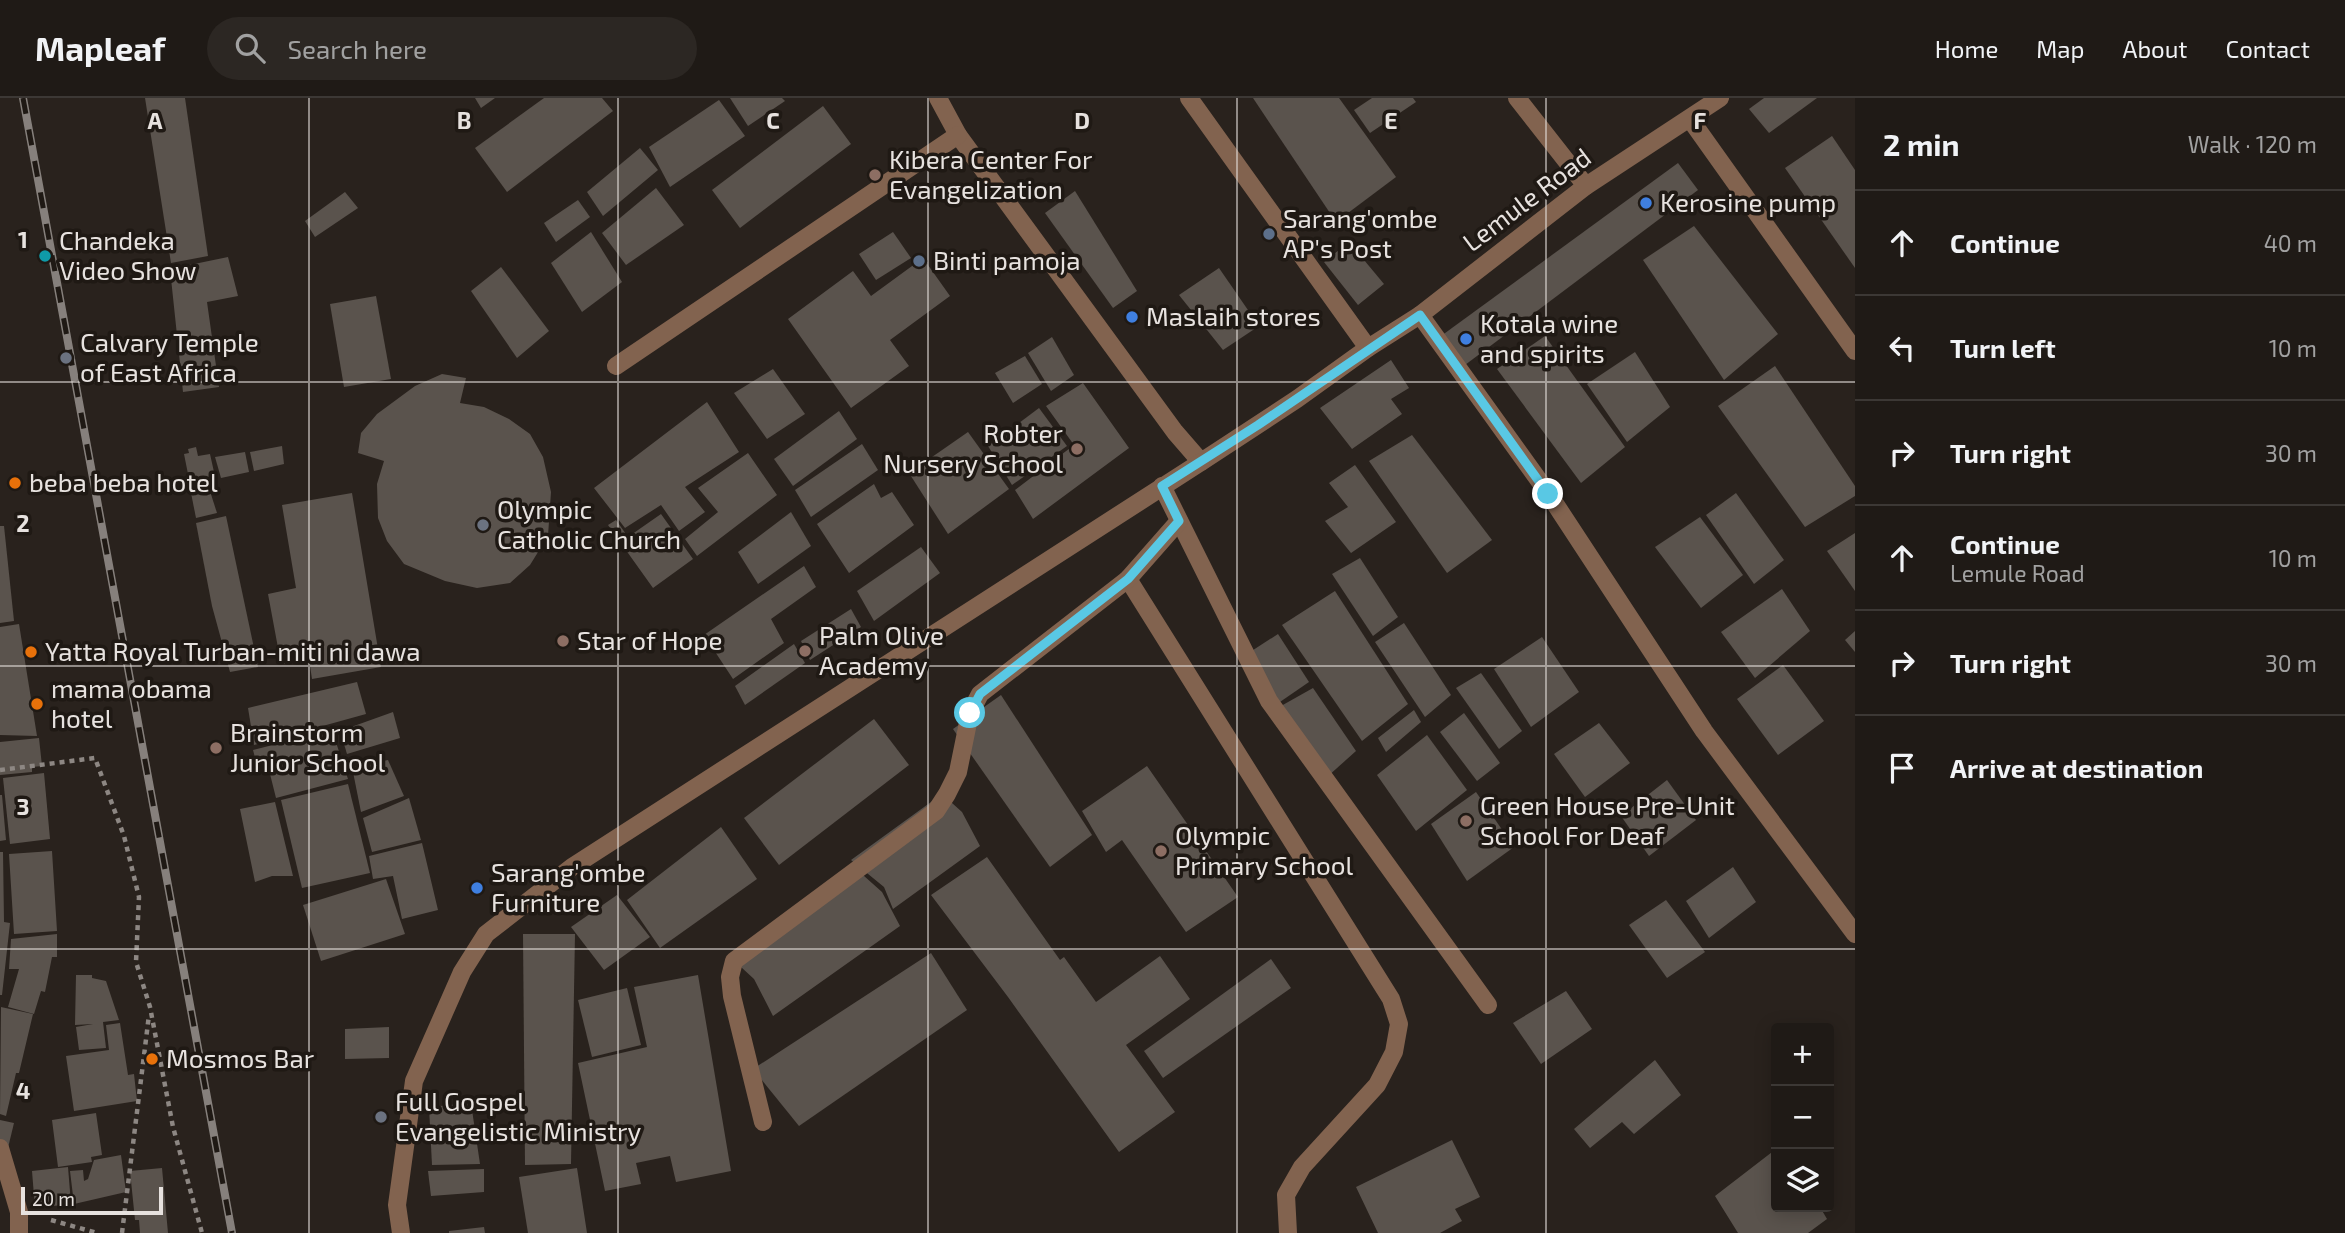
<!DOCTYPE html>
<meta charset="utf-8">
<style>
:root{--surface:#1f1a16;--page:#2c2723;--text:#f1f3f6;--muted:#a1a1a1;--line:#3c3835}
body{margin:0;font-family:"Exo 2",sans-serif;background:var(--page);color:var(--text)}
.controls{position:absolute;right:21px;bottom:21px;display:grid;overflow:hidden;border-radius:7px;box-shadow:0 4px 18px #0003}
.controls button{width:63px;height:63px;display:grid;place-items:center;padding:0;border:0;border-bottom:2px solid var(--line);background:var(--surface);color:var(--text);font:35px sans-serif}
.scale{position:absolute;left:21px;bottom:18px;width:142px;box-sizing:border-box;padding-left:7px;border:4px solid #e7e2df;border-top:0;font-size:19px;line-height:24px;white-space:nowrap;color:#e7e2df;-webkit-text-stroke:5px #1f1914;paint-order:stroke}
.stop{position:absolute;width:21px;height:21px;margin:-16px;border:5px solid #59c8e4;border-radius:50%;background:#fff}
.stop.end{background:#59c8e4;border-color:#fff;box-shadow:0 2px 7px #0008}
.list{margin:0;padding:0;list-style:none}
h2{display:flex;justify-content:space-between;align-items:center;height:91px;margin:0;padding:0 28px;font-size:30px}
h2 small{font-size:23px;font-weight:400;color:var(--muted)}
.list li{display:grid;grid-template-columns:46px 1fr auto;gap:21px;align-items:center;box-sizing:border-box;height:105px;padding:0 28px;border-top:2px solid var(--line)}
.list b{display:block;font-size:26px;white-space:nowrap}
.list p{margin:0;font-size:23px;white-space:nowrap;color:var(--muted)}
.list em{font-size:23px;font-style:normal;color:var(--muted)}
.icon{flex:none;width:38px;height:38px;fill:none;stroke:currentColor;stroke-width:2;stroke-linecap:round;stroke-linejoin:round}
.map{position:relative;flex:none;width:1855px;height:1135px;overflow:hidden}
header{display:flex;align-items:center;gap:42px;box-sizing:border-box;height:98px;padding:0 35px;background:var(--surface);border-bottom:2px solid var(--line)}
header strong{font-size:33px}
nav{display:flex;gap:38px;margin-inline-start:auto;font-size:24px}
.search{width:490px;height:63px;background:var(--page);display:flex;align-items:center;gap:18px;box-sizing:border-box;padding:0 24px;border-radius:38px;color:var(--muted);font-size:26px}
main{display:flex}
aside{flex:1;background:var(--surface)}
.map>svg:first-child{display:block}
</style>
<header>
<strong>Mapleaf</strong>
<div class="search"><svg class="icon" aria-label="search" viewBox="0 0 24 24"><circle cx="10" cy="10" r="6"/><path d="M15 15l6 6"/></svg>Search here</div>
<nav><a>Home</a><a>Map</a><a>About</a><a>Contact</a></nav>
</header>
<main>
<div class="map">
<svg width="1855" height="1135" viewBox="0 0 1855 1135">
<rect width="100%" height="100%" fill="#29221d"/>
<g fill="#5a534d">
<path d="M145,0h40l23,158 -37,7z"/>
<path d="M475,0h20l-14,10z"/>
<path d="M544,0h58l11,13 -106,81 -32,-44z"/>
<path d="M730,0h52l3,3 -37,25z"/>
<path d="M1253,0h86l57,79 -60,45z"/>
<path d="M1372,0h41l3,4 -46,31 -16,-23z"/>
<path d="M1764,0h53l-48,35 -20,-24z"/>
<path d="M719,2l26,36 -75,51 -21,-40z"/>
<path d="M823,8l28,38 -111,84 -28,-38z"/>
<path d="M1832,38l23,34v98l-70,-100z"/>
<path d="M640,50l18,22 -55,46 -16,-24z"/>
<path d="M1678,65l20,27 -233,175 -24,-29z"/>
<path d="M656,90l28,37 -58,40 -24,-32z"/>
<path d="M1075,93l62,100 -24,17 -68,-95z"/>
<path d="M345,94l13,16 -43,29 -10,-16z"/>
<path d="M578,102l12,17 -34,25 -12,-19z"/>
<path d="M1694,128l84,108 -54,46 -81,-120z"/>
<path d="M591,134l31,50 -40,30 -31,-49z"/>
<path d="M893,134l18,26 -35,22 -17,-26z"/>
<path d="M1349,144l35,42 -26,21 -34,-43z"/>
<path d="M228,159l10,39 -31,6 12,85 -36,5 -13,-123z"/>
<path d="M923,160l27,38 -60,44 19,26 -58,42 -63,-89 65,-48 18,25z"/>
<path d="M501,169l48,64 -32,27 -46,-67z"/>
<path d="M1219,170l40,58 -36,24 -44,-55z"/>
<path d="M376,198l15,83 -47,8 -14,-83z"/>
<path d="M1545,238l80,111 -44,36 -84,-114z"/>
<path d="M1052,239l22,38 -23,16 -23,-38z"/>
<path d="M1635,254l35,55 -43,35 -40,-58z"/>
<path d="M1025,258l17,28 -29,19 -18,-30z"/>
<path d="M1391,262l18,28 -18,11 11,15 -50,35 -32,-41z"/>
<path d="M1775,268l80,120v10l-50,31 -87,-121z"/>
<path d="M773,271l32,45 -38,25 -33,-46z"/>
<path d="M442,276l24,4 -6,25 24,4 25,12 21,15 13,23 8,35 -3,44 -18,29 -20,18 -33,5 -32,-7 -41,-17 -17,-23 -9,-23 -1,-34 7,-23 -26,-8 3,-20 16,-19 38,-28z"/>
<path d="M1083,285l46,65 -96,71 -18,-29 59,-45 -28,-39z"/>
<path d="M707,304l32,50 -54,35 20,25 -26,19 -18,-26 -36,23 -31,-40z"/>
<path d="M1039,310l28,38 -55,39 -24,-39z"/>
<path d="M839,313l18,28 -64,47 -19,-27z"/>
<path d="M968,334l41,57 -61,45 -39,-61z"/>
<path d="M1412,337l80,105 -45,33 -78,-112z"/>
<path d="M862,346l16,26 -67,47 -16,-27z"/>
<path d="M282,348l2,18 -30,7 -4,-19z"/>
<path d="M196,349l2,9 12,-2 6,27 -26,3 -6,-30 5,-1 -1,-4z"/>
<path d="M245,354l4,20 -28,6 -6,-21z"/>
<path d="M748,355l29,42 -80,61 -12,-17 33,-27 -20,-24z"/>
<path d="M1355,367l41,57 -45,31 -26,-32 23,-14 -19,-24z"/>
<path d="M874,386l7,14 11,-6 22,33 -65,48 -32,-49z"/>
<path d="M208,387l9,28 -21,5 -6,-30z"/>
<path d="M352,395l29,174 -69,12 -3,-20 -28,5 -13,-70 28,-6 -14,-83z"/>
<path d="M1736,395l48,67 -30,24 -48,-69z"/>
<path d="M791,414l20,34 -53,38 -20,-32z"/>
<path d="M661,416l32,45 -40,29 -45,-63 8,-5 12,17z"/>
<path d="M226,418l32,151 -28,5 -18,-66 -16,-83z"/>
<path d="M1700,419l43,58 -42,33 -46,-61z"/>
<path d="M0,428h4l10,95 -14,2z"/>
<path d="M1855,435v58l-28,-40z"/>
<path d="M921,449l19,26 -66,48 -17,-30z"/>
<path d="M1360,460l38,59 -25,19 -41,-62z"/>
<path d="M804,468l12,21 -45,32 13,24 -51,36 -29,-44z"/>
<path d="M1782,491l28,42 -55,47 -34,-46z"/>
<path d="M1335,493l73,113 -46,37 -80,-116z"/>
<path d="M851,511l10,18 -51,33 -9,-19z"/>
<path d="M1404,525l47,72 -26,22 -50,-75z"/>
<path d="M19,526l18,112 -37,-1v-108z"/>
<path d="M1855,533v21l-10,-12z"/>
<path d="M1278,536l31,48 -32,22 -30,-50z"/>
<path d="M1542,539l37,55 -48,35 -37,-58z"/>
<path d="M794,546l11,19 -60,42 -10,-19z"/>
<path d="M1783,567l41,56 -46,34 -41,-56z"/>
<path d="M1481,575l41,58 -23,18 -43,-61z"/>
<path d="M357,584l9,32 -112,31 -6,-37z"/>
<path d="M1313,590l43,63 -29,26 -46,-71z"/>
<path d="M1001,597l91,140 -42,32 -97,-138z"/>
<path d="M1414,612l7,12 -35,30 -8,-14z"/>
<path d="M393,614l7,26 -53,16 -7,-23z"/>
<path d="M1464,615l36,50 -23,18 -37,-49z"/>
<path d="M874,621l35,46 -130,100 -35,-47z"/>
<path d="M1599,625l31,40 -45,34 -31,-43z"/>
<path d="M332,632l16,49 -72,19 -7,-28 -10,3 -6,-23z"/>
<path d="M1427,637l40,55 -51,41 -39,-56z"/>
<path d="M39,640l3,28 -10,1v5l-32,3v-33z"/>
<path d="M388,662l16,36 -43,16 -9,-45z"/>
<path d="M1147,668l91,131 -52,35 -64,-92 -16,12 -24,-41z"/>
<path d="M44,675l6,66 -40,5 -7,-66z"/>
<path d="M1667,682l29,40 -47,36 -28,-40z"/>
<path d="M348,686l22,89 -68,15 -21,-88z"/>
<path d="M1476,694l38,55 -47,34 -36,-57z"/>
<path d="M942,696l20,18 18,34 -87,63 -9,-22 -33,-27z"/>
<path d="M0,697h2l4,45 -6,1z"/>
<path d="M409,700l12,42 -49,12 -9,-34z"/>
<path d="M275,704l18,74h-21l-17,6 -15,-73z"/>
<path d="M721,729l36,52 -97,69 -33,-48z"/>
<path d="M422,745l16,67 -36,9 -9,-43 -20,3 -4,-23z"/>
<path d="M52,753l5,80 -43,3 -5,-80z"/>
<path d="M0,754h3l1,70 6,1 -8,72h-2z"/>
<path d="M987,759l73,103 4,-3 32,45 64,-46 30,43 -64,46 49,67 -56,40 -111,-155 -77,-102z"/>
<path d="M854,769l28,25 18,34 -127,90 -19,-37 -25,-23z"/>
<path d="M1733,769l23,35 -47,36 -23,-37z"/>
<path d="M386,781l19,55 -84,27 -18,-56z"/>
<path d="M617,797l33,42 -46,33 -33,-43z"/>
<path d="M1666,802l39,52 -38,26 -38,-53z"/>
<path d="M57,836v23h-5l-7,35 -4,-1 -7,23 -26,-7 11,-38h-10l2,-30z"/>
<path d="M523,836h52l-4,230 -46,1z"/>
<path d="M931,855l36,57 -168,116 -46,-57z"/>
<path d="M1271,861l20,29 -128,90 -19,-27z"/>
<path d="M76,877h16v3l14,3 13,39 -16,2 3,26 -27,2 -3,-23 17,-3 -18,1z"/>
<path d="M698,877l33,196 -55,11 -6,-26 -34,7 5,21 -36,7 -27,-128 69,-16 -13,-60z"/>
<path d="M627,890l14,57 -49,12 -14,-57z"/>
<path d="M1566,893l26,38 -51,35 -28,-41z"/>
<path d="M1,909l32,7 -14,59h-3l-10,43 -6,-2z"/>
<path d="M120,925l8,52 6,-1 3,27 -63,10 -8,-55 43,-6 -3,-25z"/>
<path d="M389,929v31l-44,1v-30z"/>
<path d="M1655,962l26,35 -47,39 -12,-12 -32,26 -16,-19z"/>
<path d="M471,1005l9,61 -48,1 -3,-58z"/>
<path d="M96,1015l6,42 -11,2 1,5 -34,5 -6,-47z"/>
<path d="M0,1022l14,3 -7,29 -7,-1z"/>
<path d="M1452,1042l28,57 -25,12 7,12 -22,12h-62l-22,-46z"/>
<path d="M1776,1051v58h44l7,12 -19,14h-70l-23,-37z"/>
<path d="M121,1057l5,37 -52,12 -4,-33 13,-1 1,11 4,-2 6,-19z"/>
<path d="M68,1069l3,37 -36,4 -3,-37z"/>
<path d="M162,1070l6,65h-28l-1,-13h-4l-5,-49z"/>
<path d="M577,1070l10,65h-59l-9,-56z"/>
<path d="M484,1071v23l-53,4 -3,-25z"/>
<path d="M484,1129l1,6h-36v-2z"/>
</g>
<g fill="none" stroke-linecap="round" stroke-linejoin="round">
<g stroke="#8d8783" stroke-width="4.5" stroke-dasharray="5 5" stroke-linecap="butt">
<path d="M0,672l95,-12 29,78 15,61 -3,65 14,45 23,120 29,106"/>
<path d="M51,1122l46,13"/>
<path d="M122,1135l27,-218"/>
</g>
<g stroke="#82634f" stroke-width="18">
<path d="M938,0l20,37 217,297 26,30 96,-63 71,-51 -179,-250"/>
<path d="M1517,0l69,88"/>
<path d="M1690,21l165,232"/>
<path d="M1420,217l128,178 156,238 151,203"/>
<path d="M1368,250l52,-33 166,-129 134,-88"/>
<path d="M616,268l342,-231"/>
<path d="M1162,388l107,215 219,304"/>
<path d="M1128,481l263,420 8,25 -5,28 -17,33 -75,82 -16,28 2,38"/>
<path d="M763,1024l-31,-126 -2,-19 4,-16 202,-150 11,-17 11,-22 12,-59 10,-19 148,-115 51,-58"/>
<path d="M0,1050l19,64v21"/>
<path d="M401,1135l-4,-28 17,-124 48,-109 24,-38 86,-67 629,-405"/>
</g>
<g stroke="#86807c" stroke-width="8">
<path id="rail" d="M23,0l209,1135"/>
</g>
<use href="#rail" stroke="#1f1914" stroke-width="5" stroke-dasharray="16" stroke-linecap="butt"/>
</g>
<g fill="none" stroke-linecap="round" stroke-linejoin="round">
<path stroke="#59c8e4" stroke-width="9" d="M970,615l10,-19 148,-115 51,-58 -17,-35 96,-61 162,-110 128,179"/>
</g>
<path fill="none" stroke="#e7e2df" stroke-width="2" stroke-opacity="0.55" d="M309,0v1135M618,0v1135M928,0v1135M1237,0v1135M1546,0v1135M0,284h1855M0,568h1855M0,851h1855"/>
<g fill="#8d6e63" stroke="#1f1914" stroke-width="2.5">
<circle cx="875" cy="77" r="7"/>
<circle cx="1077" cy="351" r="7"/>
<circle cx="563" cy="543" r="7"/>
<circle cx="805" cy="553" r="7"/>
<circle cx="216" cy="650" r="7"/>
<circle cx="1466" cy="723" r="7"/>
<circle cx="1161" cy="753" r="7"/>
</g>
<g fill="#3f7fe0" stroke="#1f1914" stroke-width="2.5">
<circle cx="1646" cy="105" r="7"/>
<circle cx="1132" cy="219" r="7"/>
<circle cx="1466" cy="241" r="7"/>
<circle cx="477" cy="790" r="7"/>
</g>
<g fill="#5c6f8a" stroke="#1f1914" stroke-width="2.5">
<circle cx="1269" cy="136" r="7"/>
<circle cx="919" cy="163" r="7"/>
</g>
<circle fill="#0f9aa8" stroke="#1f1914" stroke-width="2.5" cx="45" cy="158" r="7"/>
<g fill="#6b7280" stroke="#1f1914" stroke-width="2.5">
<circle cx="66" cy="260" r="7"/>
<circle cx="483" cy="427" r="7"/>
<circle cx="381" cy="1019" r="7"/>
</g>
<g fill="#e8710a" stroke="#1f1914" stroke-width="2.5">
<circle cx="15" cy="385" r="7"/>
<circle cx="31" cy="554" r="7"/>
<circle cx="37" cy="606" r="7"/>
<circle cx="152" cy="961" r="7"/>
</g>
<g text-anchor="middle" stroke-width="7" stroke-linejoin="round" paint-order="stroke">
<g font-size="26" fill="#e7e2df" stroke="#1f1914" text-anchor="start">
<text x="889" y="71">Kibera Center For<tspan x="889" dy="30">Evangelization</tspan></text>
<text x="1660" y="114">Kerosine pump</text>
<text x="1283" y="130">Sarang'ombe<tspan x="1283" dy="30">AP's Post</tspan></text>
<text x="59" y="152">Chandeka<tspan x="59" dy="30">Video Show</tspan></text>
<text x="933" y="172">Binti pamoja</text>
<text x="1146" y="228">Maslaih stores</text>
<text x="1480" y="235">Kotala wine<tspan x="1480" dy="30">and spirits</tspan></text>
<text x="80" y="254">Calvary Temple<tspan x="80" dy="30">of East Africa</tspan></text>
<text x="1063" y="345" text-anchor="end">Robter<tspan x="1063" dy="30">Nursery School</tspan></text>
<text x="29" y="394">beba beba hotel</text>
<text x="497" y="421">Olympic<tspan x="497" dy="30">Catholic Church</tspan></text>
<text x="819" y="547">Palm Olive<tspan x="819" dy="30">Academy</tspan></text>
<text x="577" y="552">Star of Hope</text>
<text x="45" y="563">Yatta Royal Turban-miti ni dawa</text>
<text x="51" y="600">mama obama<tspan x="51" dy="30">hotel</tspan></text>
<text x="230" y="644">Brainstorm<tspan x="230" dy="30">Junior School</tspan></text>
<text x="1480" y="717">Green House Pre-Unit<tspan x="1480" dy="30">School For Deaf</tspan></text>
<text x="1175" y="747">Olympic<tspan x="1175" dy="30">Primary School</tspan></text>
<text x="491" y="784">Sarang'ombe<tspan x="491" dy="30">Furniture</tspan></text>
<text x="166" y="970">Mosmos Bar</text>
<text x="395" y="1013">Full Gospel<tspan x="395" dy="30">Evangelistic Ministry</tspan></text>
</g>
<g font-size="26" fill="#e7e2df" stroke="#1f1914">
<text transform="translate(1527 102) rotate(-37)" y="9">Lemule Road</text>
</g>
</g>
<g font-size="23" text-anchor="middle" font-weight="bold" fill="#e7e2df" stroke="#1f1914" stroke-width="7" stroke-linejoin="round" paint-order="stroke">
<text x="155" y="31">A</text>
<text x="464" y="31">B</text>
<text x="773" y="31">C</text>
<text x="1082" y="31">D</text>
<text x="1391" y="31">E</text>
<text x="1700" y="31">F</text>
<text x="23" y="150">1</text>
<text x="23" y="434">2</text>
<text x="23" y="717">3</text>
<text x="23" y="1001">4</text>
</g>
</svg>
<div class="controls">
<button>+</button>
<button>−</button>
<button><svg class="icon" aria-label="layers" viewBox="0 0 24 24"><path d="M12 4l9 5-9 5-9-5zM3 14l9 5 9-5"/></svg></button>
</div>
<div class="scale">20 m</div>
<div class="stop" style="left:970px;top:615px"></div>
<div class="stop end" style="left:1548px;top:396px"></div>
</div>
<aside>
<h2>2 min<small>Walk · 120 m</small></h2>
<ul class="list">
<li><svg class="icon" aria-label="ahead" viewBox="0 0 24 24"><path d="M12 20V5M6 11l6-6 6 6"/></svg><div><b>Continue</b></div><em>40 m</em></li>
<li><svg class="icon" aria-label="left" viewBox="0 0 24 24"><path d="M17 20v-9H6M10 6l-5 5 5 5"/></svg><div><b>Turn left</b></div><em>10 m</em></li>
<li><svg class="icon" aria-label="right" viewBox="0 0 24 24"><path d="M7 20v-9h11M14 6l5 5-5 5"/></svg><div><b>Turn right</b></div><em>30 m</em></li>
<li><svg class="icon" aria-label="ahead" viewBox="0 0 24 24"><path d="M12 20V5M6 11l6-6 6 6"/></svg><div><b>Continue</b><p>Lemule Road</p></div><em>10 m</em></li>
<li><svg class="icon" aria-label="right" viewBox="0 0 24 24"><path d="M7 20v-9h11M14 6l5 5-5 5"/></svg><div><b>Turn right</b></div><em>30 m</em></li>
<li><svg class="icon" aria-label="arrive" viewBox="0 0 24 24"><path d="M6 21V4h12l-3 4 3 4H6"/></svg><div><b>Arrive at destination</b></div></li>
</ul>
</aside>
</main>
